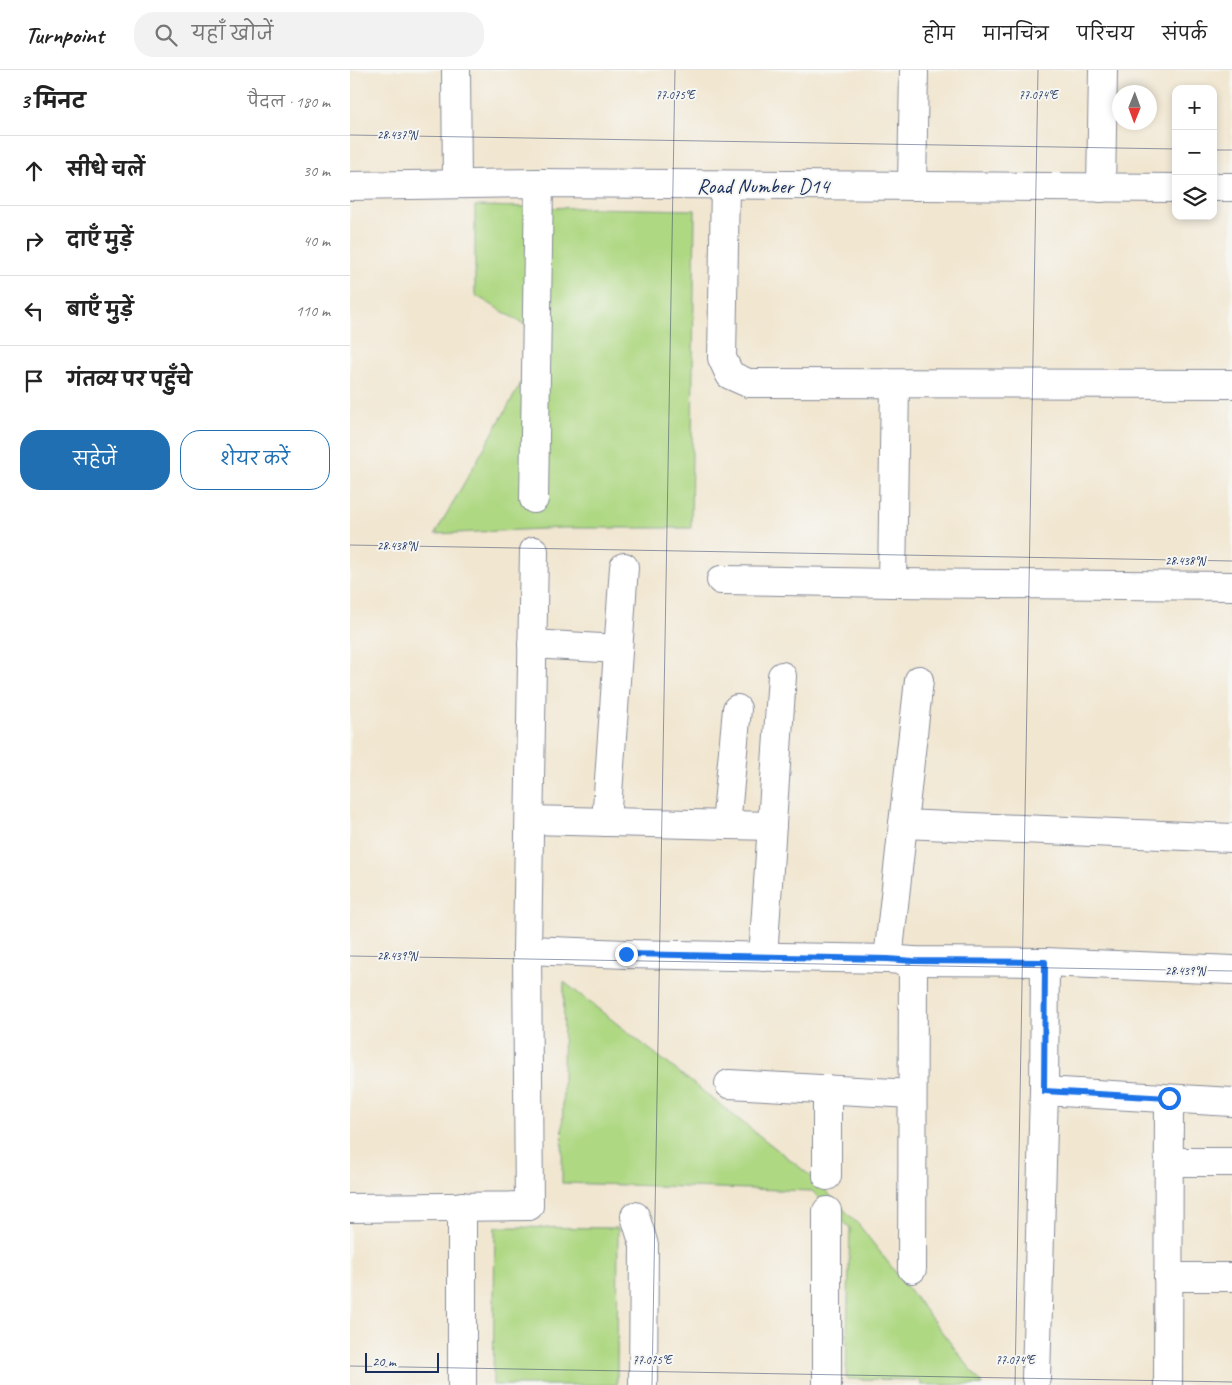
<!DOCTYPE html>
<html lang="hi">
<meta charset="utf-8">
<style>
:root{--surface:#fff;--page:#f2f2f2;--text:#222;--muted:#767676;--line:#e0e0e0;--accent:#1f6fb2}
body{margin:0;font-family:Caveat,"Playpen Sans Deva",sans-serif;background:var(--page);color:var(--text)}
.controls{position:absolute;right:15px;top:15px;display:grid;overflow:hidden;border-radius:10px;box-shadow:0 2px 8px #0003}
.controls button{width:45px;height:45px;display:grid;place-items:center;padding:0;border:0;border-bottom:1px solid var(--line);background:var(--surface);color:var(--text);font:25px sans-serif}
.compass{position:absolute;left:762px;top:15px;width:45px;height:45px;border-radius:50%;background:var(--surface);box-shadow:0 2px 8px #0003;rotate:181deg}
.scale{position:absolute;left:15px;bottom:12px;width:74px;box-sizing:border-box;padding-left:5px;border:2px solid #1b2f5e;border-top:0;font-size:14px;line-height:18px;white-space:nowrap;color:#1b2f5e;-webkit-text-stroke:4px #f6f6f2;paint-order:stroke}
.stop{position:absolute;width:15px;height:15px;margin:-11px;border:4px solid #1a73e8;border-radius:50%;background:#fff}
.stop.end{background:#1a73e8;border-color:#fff;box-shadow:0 1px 5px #0008}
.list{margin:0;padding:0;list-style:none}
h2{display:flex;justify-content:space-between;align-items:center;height:65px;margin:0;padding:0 20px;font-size:21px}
h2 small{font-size:16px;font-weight:400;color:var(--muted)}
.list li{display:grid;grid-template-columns:32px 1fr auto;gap:15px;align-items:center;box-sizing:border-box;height:70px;padding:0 20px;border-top:1px solid var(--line)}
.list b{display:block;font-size:19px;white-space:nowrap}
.list em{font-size:16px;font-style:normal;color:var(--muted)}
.actions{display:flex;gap:10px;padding:15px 20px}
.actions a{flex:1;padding:11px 0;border:1px solid var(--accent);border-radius:20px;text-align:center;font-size:18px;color:var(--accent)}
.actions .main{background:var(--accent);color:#fff}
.icon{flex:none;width:28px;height:28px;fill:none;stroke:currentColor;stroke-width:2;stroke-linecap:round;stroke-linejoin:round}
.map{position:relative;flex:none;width:882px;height:1315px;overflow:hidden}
header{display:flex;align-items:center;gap:30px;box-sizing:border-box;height:70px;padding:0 25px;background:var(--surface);border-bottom:1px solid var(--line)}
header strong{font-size:24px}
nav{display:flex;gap:28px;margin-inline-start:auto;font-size:18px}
.search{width:350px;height:45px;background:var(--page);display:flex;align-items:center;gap:12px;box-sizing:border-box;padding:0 18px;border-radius:20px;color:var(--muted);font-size:19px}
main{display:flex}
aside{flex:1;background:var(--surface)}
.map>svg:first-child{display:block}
</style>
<header>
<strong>Turnpoint</strong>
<div class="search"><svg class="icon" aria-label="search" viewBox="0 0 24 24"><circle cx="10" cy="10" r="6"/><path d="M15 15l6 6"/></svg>यहाँ खोजें</div>
<nav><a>होम</a><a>मानचित्र</a><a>परिचय</a><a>संपर्क</a></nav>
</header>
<main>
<aside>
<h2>3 मिनट<small>पैदल · 180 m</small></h2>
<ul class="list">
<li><svg class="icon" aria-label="ahead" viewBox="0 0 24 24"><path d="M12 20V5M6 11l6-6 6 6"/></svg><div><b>सीधे चलें</b></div><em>30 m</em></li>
<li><svg class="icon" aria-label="right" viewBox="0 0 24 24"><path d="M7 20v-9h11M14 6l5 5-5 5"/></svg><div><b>दाएँ मुड़ें</b></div><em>40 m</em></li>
<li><svg class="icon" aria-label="left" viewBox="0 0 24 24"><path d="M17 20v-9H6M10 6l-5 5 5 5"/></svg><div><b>बाएँ मुड़ें</b></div><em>110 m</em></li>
<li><svg class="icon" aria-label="arrive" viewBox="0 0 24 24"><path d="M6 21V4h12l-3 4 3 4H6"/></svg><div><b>गंतव्य पर पहुँचे</b></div></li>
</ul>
<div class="actions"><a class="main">सहेजें</a><a>शेयर करें</a></div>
</aside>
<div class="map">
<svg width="882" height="1315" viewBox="0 0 882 1315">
<rect width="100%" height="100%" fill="#f6f6f2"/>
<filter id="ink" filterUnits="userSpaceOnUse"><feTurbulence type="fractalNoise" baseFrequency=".02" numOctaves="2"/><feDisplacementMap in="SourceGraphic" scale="10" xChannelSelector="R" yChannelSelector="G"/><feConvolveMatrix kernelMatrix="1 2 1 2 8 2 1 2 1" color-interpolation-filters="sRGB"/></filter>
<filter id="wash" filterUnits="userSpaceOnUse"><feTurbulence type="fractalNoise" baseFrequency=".0096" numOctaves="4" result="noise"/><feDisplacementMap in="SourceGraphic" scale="20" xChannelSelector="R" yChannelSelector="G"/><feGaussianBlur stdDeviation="1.12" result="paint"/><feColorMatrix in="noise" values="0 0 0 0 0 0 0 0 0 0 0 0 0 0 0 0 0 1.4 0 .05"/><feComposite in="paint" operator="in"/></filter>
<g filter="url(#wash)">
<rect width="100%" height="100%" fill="#f1e6d0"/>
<g fill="#afd883" stroke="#658470">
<path d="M125,136l220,4 -4,318h-128l-128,6 112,-196 -72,-43z"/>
<path d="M214,912l248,195 47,48 124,160h-62l-1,-5 -74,-1 4,-151 -38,-37 -250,-8z"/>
<path d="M145,1157l123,1 -1,157h-124z"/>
</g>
</g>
<g filter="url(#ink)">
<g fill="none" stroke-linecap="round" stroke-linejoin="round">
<g stroke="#868a97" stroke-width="30">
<g id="minor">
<path d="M106,0l1,114"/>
<path d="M0,116l189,-3 637,5"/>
<path d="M375,116l-3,172 8,17 18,8 484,1"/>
<path d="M562,116l2,-116"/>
<path d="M863,117h19"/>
<path d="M751,118l2,-118"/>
<path d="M184,429l5,-316"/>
<path d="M371,510l171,3 340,3"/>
<path d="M542,513l3,-199"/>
<path d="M182,574l86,5"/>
<path d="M180,750l242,6"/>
<path d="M256,752l18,-255"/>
<path d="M553,754l329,14"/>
<path d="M376,755l11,-116"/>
<path d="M177,880l99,4 262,5 25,2 132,1 187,8"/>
<path d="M413,887l19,-281"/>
<path d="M538,889l31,-279"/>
<path d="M379,1014l183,10"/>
<path d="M694,1021l188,11"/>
<path d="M819,1092h63"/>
<path d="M477,1106v-87"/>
<path d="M0,1138l179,-2 -2,-256 7,-399"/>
<path d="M477,1141v174"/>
<path d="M285,1146l9,29 -1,140"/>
<path d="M562,1199l1,-308"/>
<path d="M818,1207h64"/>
<path d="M686,1308l8,-287 1,-129"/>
<path d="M112,1315v-179"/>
<path d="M818,1315l1,-286"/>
</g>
</g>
<use href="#minor" stroke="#fff" stroke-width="28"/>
</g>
</g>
<g fill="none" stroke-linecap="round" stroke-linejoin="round" filter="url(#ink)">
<path stroke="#1a73e8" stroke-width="6" d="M276,884l262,5 25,2 132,1 -1,129 125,7"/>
</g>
<path fill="none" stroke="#1b2f5e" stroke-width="1" stroke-opacity="0.45" d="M0,65l826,14M863,80h19M0,475l882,16M0,886l882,15M0,1296l882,16M302,1315l23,-1315M665,1315l23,-1315"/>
<g text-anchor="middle" stroke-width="4" stroke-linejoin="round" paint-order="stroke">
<g font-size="21" fill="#1b2f5e" stroke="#f6f6f2">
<text x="413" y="123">Road Number D14</text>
</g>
</g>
<g font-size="12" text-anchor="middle" fill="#1b2f5e" stroke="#f6f6f2" stroke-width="4" stroke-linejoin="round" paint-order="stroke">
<text x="325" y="29">77.075°E</text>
<text x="688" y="29">77.074°E</text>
<text x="47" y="69">28.437°N</text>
<text x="47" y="480">28.438°N</text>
<text x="835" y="495">28.438°N</text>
<text x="47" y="890">28.439°N</text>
<text x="835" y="905">28.439°N</text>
<text x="302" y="1294">77.075°E</text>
<text x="665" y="1294">77.074°E</text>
</g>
</svg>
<div class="controls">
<button>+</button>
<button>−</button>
<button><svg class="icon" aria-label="layers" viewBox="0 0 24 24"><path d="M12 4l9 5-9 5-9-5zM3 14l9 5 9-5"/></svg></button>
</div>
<svg class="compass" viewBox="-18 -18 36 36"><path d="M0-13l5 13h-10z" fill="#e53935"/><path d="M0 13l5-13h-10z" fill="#767676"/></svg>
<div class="scale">20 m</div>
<div class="stop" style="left:819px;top:1028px"></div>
<div class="stop end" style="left:276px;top:884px"></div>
</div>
</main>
